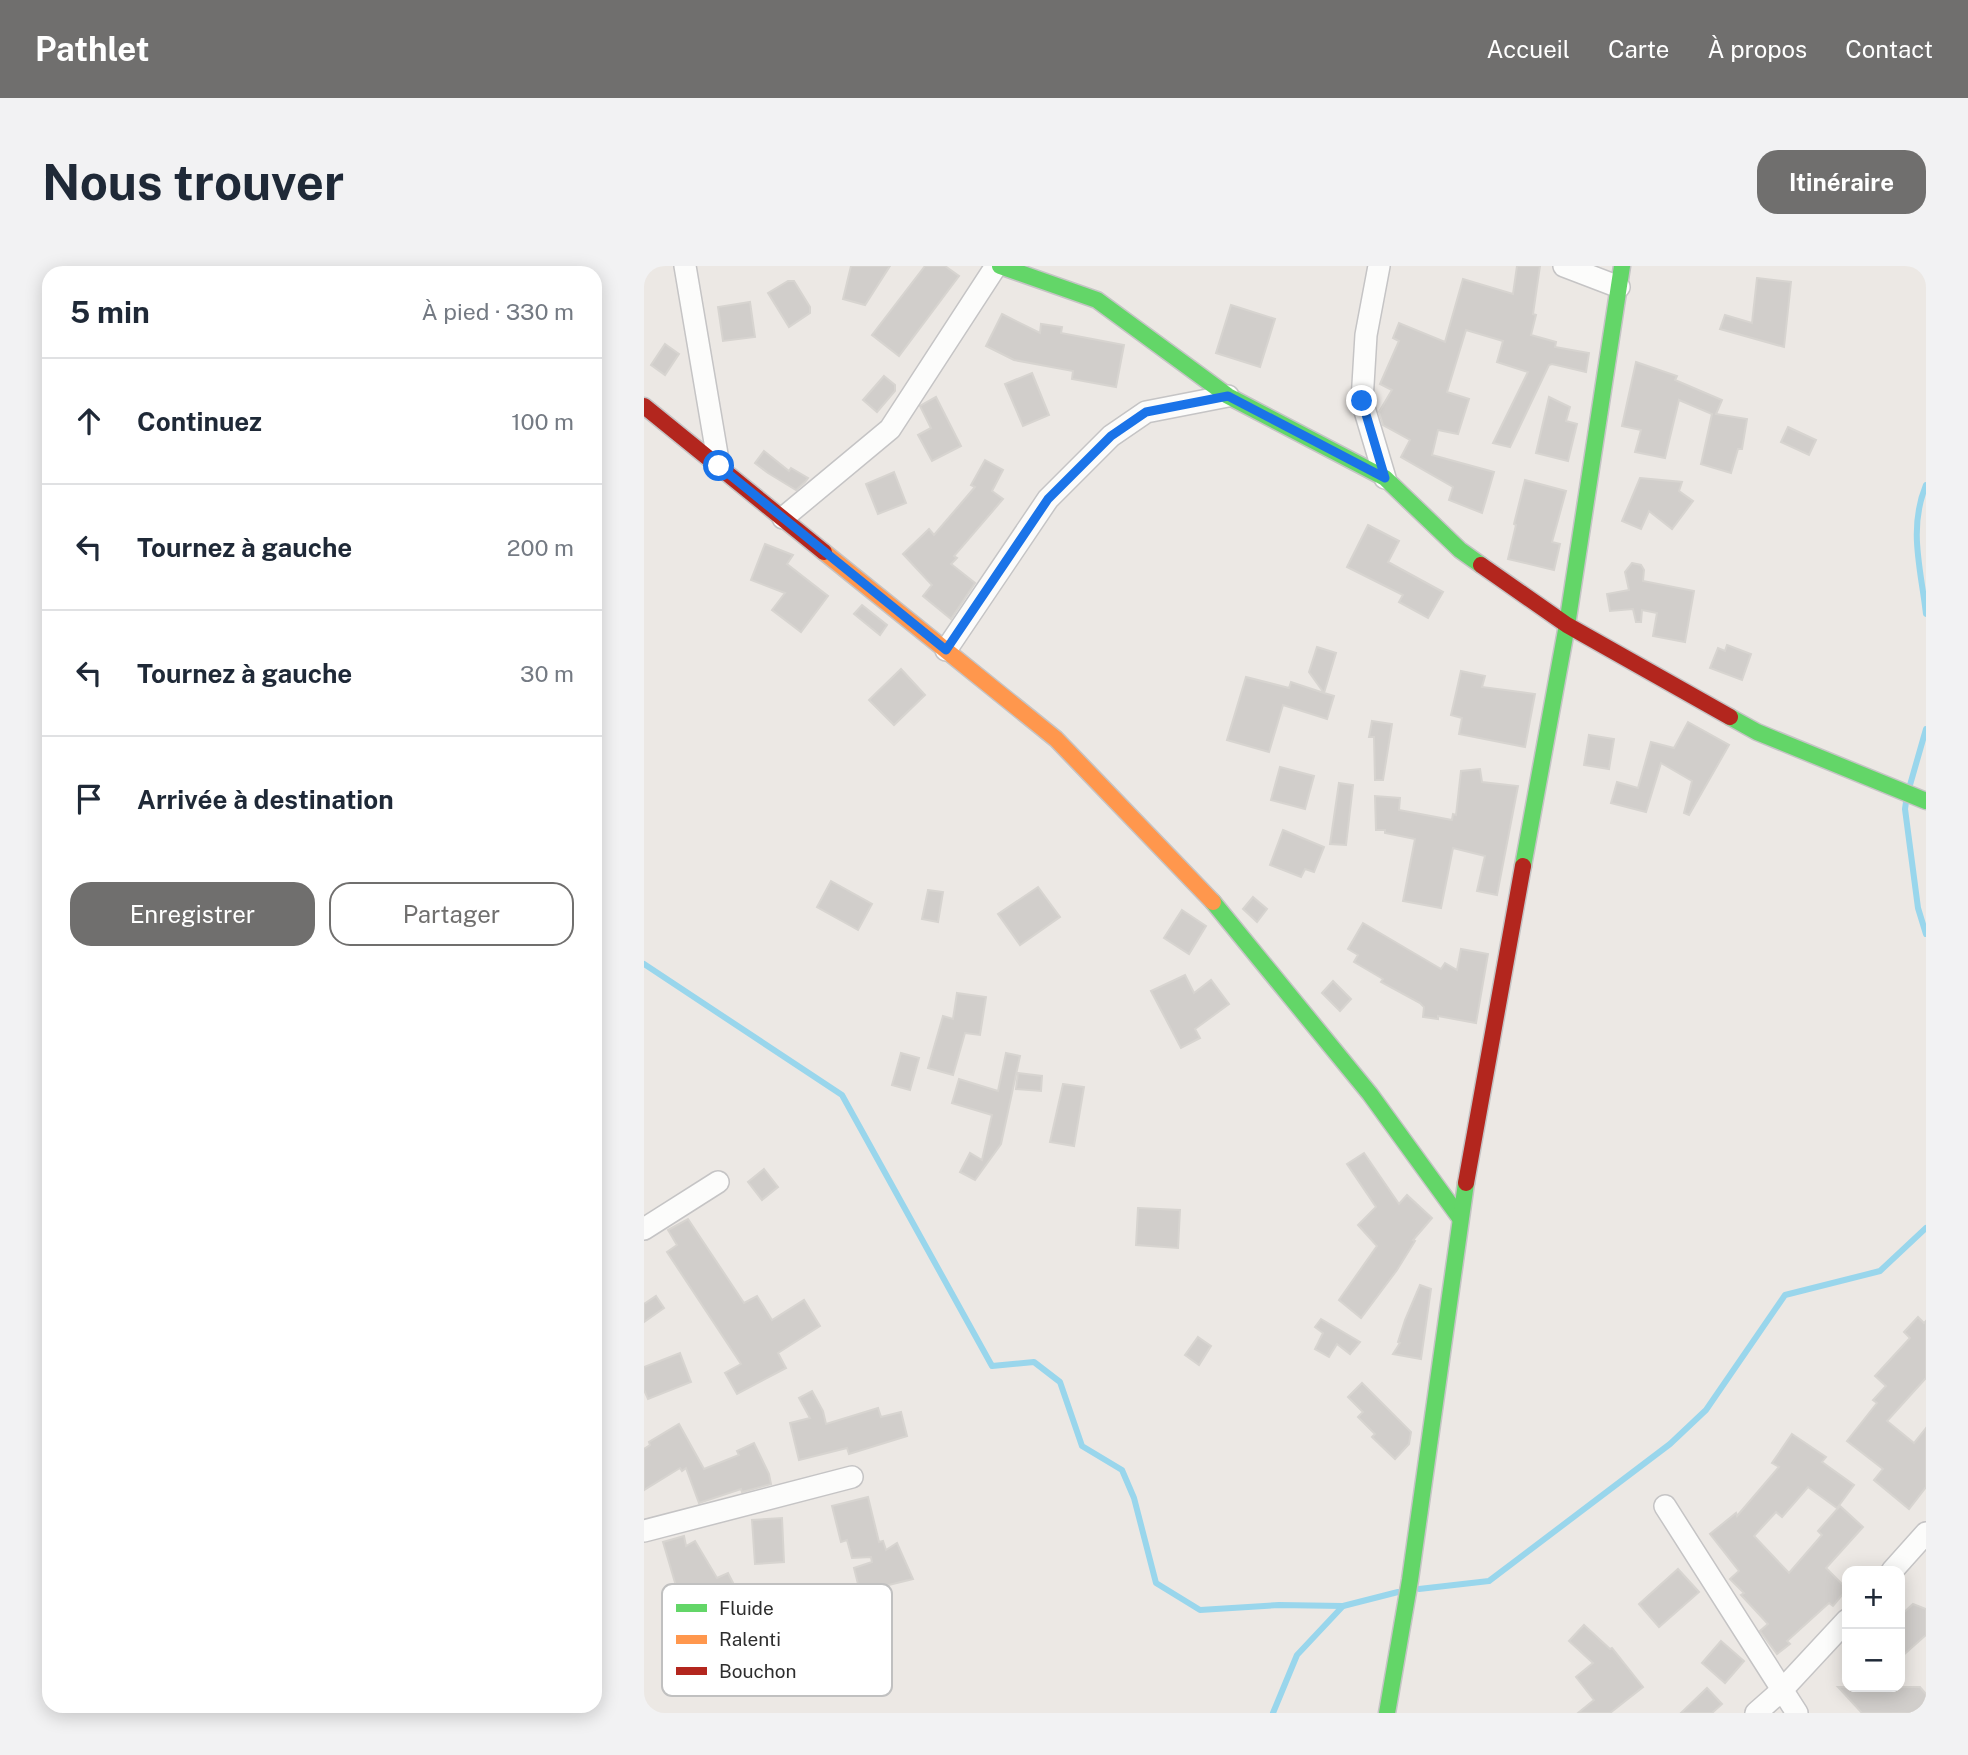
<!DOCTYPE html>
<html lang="fr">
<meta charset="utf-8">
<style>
:root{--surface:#fff;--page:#f2f2f3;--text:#1f2937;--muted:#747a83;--line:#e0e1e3;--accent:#706f6e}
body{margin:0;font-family:"Public Sans",sans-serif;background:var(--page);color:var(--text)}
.controls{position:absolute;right:21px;bottom:21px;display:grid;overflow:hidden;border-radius:14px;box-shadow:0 4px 18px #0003}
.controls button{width:63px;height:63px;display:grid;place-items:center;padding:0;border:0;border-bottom:2px solid var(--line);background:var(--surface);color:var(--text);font:35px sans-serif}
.stop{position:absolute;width:21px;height:21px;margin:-16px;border:5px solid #1a73e8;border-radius:50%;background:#fff}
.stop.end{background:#1a73e8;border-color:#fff;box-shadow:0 2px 7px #0008}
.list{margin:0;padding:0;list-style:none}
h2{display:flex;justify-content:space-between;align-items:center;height:91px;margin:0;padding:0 28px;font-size:30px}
h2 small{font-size:23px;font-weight:400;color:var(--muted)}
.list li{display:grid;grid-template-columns:46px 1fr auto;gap:21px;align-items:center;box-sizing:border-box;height:126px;padding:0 28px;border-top:2px solid var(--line)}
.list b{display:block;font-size:26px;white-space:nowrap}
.list em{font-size:23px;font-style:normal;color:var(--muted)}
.actions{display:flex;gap:14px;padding:21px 28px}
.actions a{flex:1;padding:16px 0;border:2px solid var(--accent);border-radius:21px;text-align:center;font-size:24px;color:var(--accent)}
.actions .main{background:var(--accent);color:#fff}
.icon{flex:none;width:38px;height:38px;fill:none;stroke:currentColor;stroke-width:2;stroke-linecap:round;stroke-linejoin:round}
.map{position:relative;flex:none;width:1282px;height:1447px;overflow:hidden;border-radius:21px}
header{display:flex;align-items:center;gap:42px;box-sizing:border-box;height:98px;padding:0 35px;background:var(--accent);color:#fff}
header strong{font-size:33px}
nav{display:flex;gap:38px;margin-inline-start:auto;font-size:24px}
.intro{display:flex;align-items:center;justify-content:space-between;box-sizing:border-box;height:168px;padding:0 42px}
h1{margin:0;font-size:49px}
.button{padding:18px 32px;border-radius:21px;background:var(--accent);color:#fff;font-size:24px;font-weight:700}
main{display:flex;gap:42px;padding:0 42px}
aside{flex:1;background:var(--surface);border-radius:21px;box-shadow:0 4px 18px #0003}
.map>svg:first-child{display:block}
</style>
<header>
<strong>Pathlet</strong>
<nav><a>Accueil</a><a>Carte</a><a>À propos</a><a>Contact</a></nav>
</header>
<div class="intro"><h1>Nous trouver</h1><a class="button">Itinéraire</a></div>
<main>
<aside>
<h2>5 min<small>À pied · 330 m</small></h2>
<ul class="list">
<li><svg class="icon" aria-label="ahead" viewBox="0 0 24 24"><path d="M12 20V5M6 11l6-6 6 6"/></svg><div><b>Continuez</b></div><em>100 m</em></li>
<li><svg class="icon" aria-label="left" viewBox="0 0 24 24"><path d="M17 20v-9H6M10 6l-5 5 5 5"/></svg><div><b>Tournez à gauche</b></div><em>200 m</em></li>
<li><svg class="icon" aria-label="left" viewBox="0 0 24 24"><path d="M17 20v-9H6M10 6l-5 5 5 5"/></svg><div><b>Tournez à gauche</b></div><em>30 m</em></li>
<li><svg class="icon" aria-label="arrive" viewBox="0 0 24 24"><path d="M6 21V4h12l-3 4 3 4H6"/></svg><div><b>Arrivée à destination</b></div></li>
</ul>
<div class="actions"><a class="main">Enregistrer</a><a>Partager</a></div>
</aside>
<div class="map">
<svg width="1282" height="1447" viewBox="0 0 1282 1447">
<rect width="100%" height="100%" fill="#ece8e4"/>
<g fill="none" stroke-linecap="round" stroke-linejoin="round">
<g stroke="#99d6ec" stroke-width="6">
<path d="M1282,219c-18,44 -5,84 0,129"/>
<path d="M1266,519l16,-56"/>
<path d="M1262,536l-1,7 13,99 8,26"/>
<path d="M0,698l198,131 150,271 42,-4 26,20 22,64 40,24 12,28 22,85 44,27 79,-5 64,1"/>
<path d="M775,1323l70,-8 181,-137 36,-34 79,-115 95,-24 46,-43"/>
<path d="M629,1447l24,-58 46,-49 55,-14"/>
</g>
</g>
<g fill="#d1cecb" stroke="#d7d4d0" stroke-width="2">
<path d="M207,0h39l-25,39 -22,-6z"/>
<path d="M281,0h20l14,10 -60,80 -27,-21z"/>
<path d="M873,0h23l-7,48 3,1 -5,20 25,7 -1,5 34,6 -3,19 -34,-8 -3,1 -39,82 -17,-4 35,-71 -31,-10 6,-21 -37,-11 -19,62 22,7 -11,35 -20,-4 -6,25 62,17 -12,41 -33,-13 4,-13 -52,-30 9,-17 -27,-15 -4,-13 13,-22 -12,-6 19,-43 -6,-3 6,-15 46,19 18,-63 50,15z"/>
<path d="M1113,12l34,4 -7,65 -64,-18 5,-14 27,8z"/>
<path d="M144,15h6l16,26v6l-21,14 -21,-34z"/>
<path d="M106,36l5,35 -32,4 -5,-34z"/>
<path d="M587,39l44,14 -15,48 -44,-14z"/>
<path d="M358,48l38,19 1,-9 21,3 -1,6 63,12 -8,42 -44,-8 1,-8 -59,-11 -28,-14z"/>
<path d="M21,78l14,10 -14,21 -14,-10z"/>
<path d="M992,96l41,14 -2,4 47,20 -6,14 31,5 -5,30h-4l-7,24 -30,-9 11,-50 -33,-14 -14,58 -30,-6 6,-22 -19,-4z"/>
<path d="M388,107l17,42 -26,11 -18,-42z"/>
<path d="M240,110l11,9v6l-18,21 -14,-12z"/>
<path d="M292,131l25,49 -29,15 -14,-26 13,-7 -11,-22z"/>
<path d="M905,131l21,10 -4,14 11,3 -9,37 -32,-8z"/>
<path d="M1144,161l28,13 -7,15 -28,-13z"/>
<path d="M120,185l25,20 2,-3 17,10 -3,4 -9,8 -28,-17 -13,-10z"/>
<path d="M341,194l18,10 -11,21 11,8 -49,57 3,2 -6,6 24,19 -24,36 -28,-23 9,-11 -29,-31 26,-25 5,6 41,-48 -4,-2z"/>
<path d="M250,206l12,31 -28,11 -12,-30z"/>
<path d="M996,212l42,4 -3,9 14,10 -21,28 -23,-18 -8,18 -19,-8z"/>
<path d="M881,214l41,11 -14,51 8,2 -6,26 -46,-11 8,-34 -2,-1z"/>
<path d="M724,259l31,16 -11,21 55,30 -15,26 -29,-16 4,-7 -56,-28z"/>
<path d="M121,278l28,11 -6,9 41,32 -27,36 -29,-22 13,-17 -34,-13z"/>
<path d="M988,297l9,2 3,5 -1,11 51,10 -9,51 -32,-6 4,-23 -15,-3 -1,12h-5l-3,-13 -23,2 -3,-17 22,-4 -4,-18z"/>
<path d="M218,339l25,20 -7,10 -26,-21z"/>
<path d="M1083,379l24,9 -9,26 -32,-12 8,-20 7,3z"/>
<path d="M673,381l19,6 -12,40 10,3 -7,23 -44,-14 -14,47 -42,-12 19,-63 43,11 2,-6 33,11 -15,-21z"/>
<path d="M257,403l24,26 -31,30 -25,-25z"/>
<path d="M817,405l24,5 -3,11 53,7 -10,53 -66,-13 3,-16 -11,-3z"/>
<path d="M728,455l20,3 -9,56h-8l-1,-43h-5z"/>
<path d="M1044,456l41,23 -40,70 -5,-2 8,-32 -31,-18 -15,49 -35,-9 6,-21 21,6 13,-46 23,6z"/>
<path d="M945,469l25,4 -5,30 -25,-4z"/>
<path d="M636,501l34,9 -9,33 -34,-9z"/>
<path d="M836,503l2,13 36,4 -21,109 -20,-4 8,-35 -32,-8 -12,60 -38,-7 12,-62 -30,-6v-3h-9l-1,-34 25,2 -1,12 53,10 1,-6 3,1 5,-44z"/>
<path d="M695,517l14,2 -7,60 -16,-1z"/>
<path d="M639,564l41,17 -10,25 -9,-3 -4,8 -31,-12z"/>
<path d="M187,615l41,23 -14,26 -41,-23z"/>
<path d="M394,621l22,30 -40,28 -22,-31z"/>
<path d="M284,624l15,2 -5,30 -16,-3z"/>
<path d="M609,631l14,12 -10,13 -14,-13z"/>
<path d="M538,644l24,16 -17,28 -25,-16z"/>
<path d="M719,657l78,46 4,-6 12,7 4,-21 27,5 -12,69 -38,-7v3l-15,-2 1,-10 -4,-4 -39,-21 2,-3 -29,-17 4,-7 -10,-6z"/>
<path d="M541,709l9,18 17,-13 18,24 -34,25 5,9 -19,10 -30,-57z"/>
<path d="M689,715l18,18 -11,12 -18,-18z"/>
<path d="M313,727l29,4 -6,38 -15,-2 -12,42 -25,-7 15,-52 10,3z"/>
<path d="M257,787l18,5 -9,32 -18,-5z"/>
<path d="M362,787l14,3 -19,88 -26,36 -15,-8 10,-19 12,7 10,-45 -40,-12 7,-24 39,12z"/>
<path d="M374,807l24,3 -1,15 -25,-2z"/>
<path d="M419,818l21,3 -10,59 -24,-4z"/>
<path d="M720,887l35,51 8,-9 25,23 -19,22 2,1 -18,29 -36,48 -22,-18 38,-54 -19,-21 18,-18 -29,-43z"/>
<path d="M120,903l14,18 -16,13 -14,-18z"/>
<path d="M494,942l42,2 -2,38 -42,-3z"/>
<path d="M44,953l56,84 13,-7 15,24 32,-20 16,26 -42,27 8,15 -49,26 -12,-21 16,-9 -74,-112 10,-7 -9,-15z"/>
<path d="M776,1019l11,4 -10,70 -28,-5 7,-11 -2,-1 7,-22z"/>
<path d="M12,1030l8,12 -20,14v-18z"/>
<path d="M1274,1051l6,6 2,-2v57l-39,43 27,22 12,-15v59l-17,22 -35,-29 9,-11 -36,-28 30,-38 -4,-3 13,-14 -11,-10 35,-38 -6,-6z"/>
<path d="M677,1053l39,23 -10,12 -13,-10 -8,13 -14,-8 8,-16 -8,-6z"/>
<path d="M554,1071l13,9 -12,19 -14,-10z"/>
<path d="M36,1087l11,29 -43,17 -4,-9v-23z"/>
<path d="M718,1117l49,49 -2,12 -14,15 -23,-22 3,-3 -17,-17 5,-5 -15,-15z"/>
<path d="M168,1125l11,20 3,13 52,-16 3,9 20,-5 6,24 -58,18 -2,-6 -48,12 -9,-37 20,-5 -11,-20z"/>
<path d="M35,1158l25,45 35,-14 -2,-4 17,-8 15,31 2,10 -29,8 -1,-3 -42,14 -13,-35 -4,3 -2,-3 -36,22v-41l6,-4 -1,-3z"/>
<path d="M1148,1168l34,23 -4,5 32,23 -17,23 -29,-21 -26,30 -6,-5 -22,24 35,37 33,-38 -4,-4 22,-25 23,21 -37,41 21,21 -14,17 -4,-3 -42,38 3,3 -13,10 -17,-23 8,-7 -27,-29 3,-2 -14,-14 9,-8 -29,-37 26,-21 1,3 42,-49 -7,-4z"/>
<path d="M224,1231l11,45 4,-1 3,9 11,-7 16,36 -53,13 -6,-24 18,-6 -1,-5 -19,1 -5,-18 -6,2 -9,-36z"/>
<path d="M138,1252l2,44 -29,2 -3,-44z"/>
<path d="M40,1270l2,10 9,-5 22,37 11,-5 32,62 -2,-36 30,-11 3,14 21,-6 3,13 17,-7 12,31 -41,17 2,7 -52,19 -21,-59 -43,13 -26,-88z"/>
<path d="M1034,1303l21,23 -40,35 -20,-23z"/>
<path d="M1269,1338l13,5v26l-26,23v-42z"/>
<path d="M940,1359l26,24 2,-1 31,39 -33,26h-32l16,-13 -18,-23 17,-14 -24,-22z"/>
<path d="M1077,1375l23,20 -19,22 -23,-20z"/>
<path d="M1194,1421h82l6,7v19h-64z"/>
<path d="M1063,1422l15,16 -10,9h-31z"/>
</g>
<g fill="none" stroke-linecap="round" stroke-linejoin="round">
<g stroke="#c5c4c5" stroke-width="24">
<g id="street">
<path d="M41,0l34,200"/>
<path d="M735,0l-13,69 -4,66 23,77"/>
<path d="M920,0l55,21"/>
<path d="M139,252l107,-89 106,-163"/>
<path d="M302,384l102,-151 63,-63 35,-24 82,-16"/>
<path d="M0,963l74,-47"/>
<path d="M1021,1240l132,207"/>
<path d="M0,1265l208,-54"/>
<path d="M1248,1305l34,-38"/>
<path d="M1112,1447l25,-22 66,-71"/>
</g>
</g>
<g stroke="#c5c4c5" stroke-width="19">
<g id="fast">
<path d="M356,0l97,34 131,96 157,82 75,72 21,15"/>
<path d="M1086,451l27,15 169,69"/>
<path d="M879,600l44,-241 55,-359"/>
<path d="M569,636l157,192 90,124"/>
<path d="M743,1447l23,-133 56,-397"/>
</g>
</g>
<g stroke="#c5c4c5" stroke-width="19">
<path id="slow" d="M180,286l232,187 157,163"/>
</g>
<g stroke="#c5c4c5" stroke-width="19">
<g id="jam">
<path d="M0,140l180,146"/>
<path d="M837,299l86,60 163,92"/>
<path d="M822,917l57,-317"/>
</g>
</g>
<use href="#street" stroke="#fcfcfb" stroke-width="21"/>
<use href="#fast" stroke="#63d668" stroke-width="16"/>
<use href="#slow" stroke="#ff974d" stroke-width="16"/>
<use href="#jam" stroke="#b3261e" stroke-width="16"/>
</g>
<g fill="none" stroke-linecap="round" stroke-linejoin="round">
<path stroke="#1a73e8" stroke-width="9" d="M75,200l227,184 102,-151 63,-63 35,-24 82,-16 157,82 -23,-77"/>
</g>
<rect x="18" y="1318" width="230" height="112" rx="10" fill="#fff" stroke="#c0c0c0" stroke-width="2"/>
<rect x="32" y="1338" width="31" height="8" fill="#63d668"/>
<rect x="32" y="1369" width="31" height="9" fill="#ff974d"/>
<rect x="32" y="1401" width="31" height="8" fill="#b3261e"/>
<g font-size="19" fill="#2e2e2e">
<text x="75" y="1349">Fluide</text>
<text x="75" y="1380">Ralenti</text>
<text x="75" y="1412">Bouchon</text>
</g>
</svg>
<div class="controls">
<button>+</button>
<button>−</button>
</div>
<div class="stop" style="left:75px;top:200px"></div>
<div class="stop end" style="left:718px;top:135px"></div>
</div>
</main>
